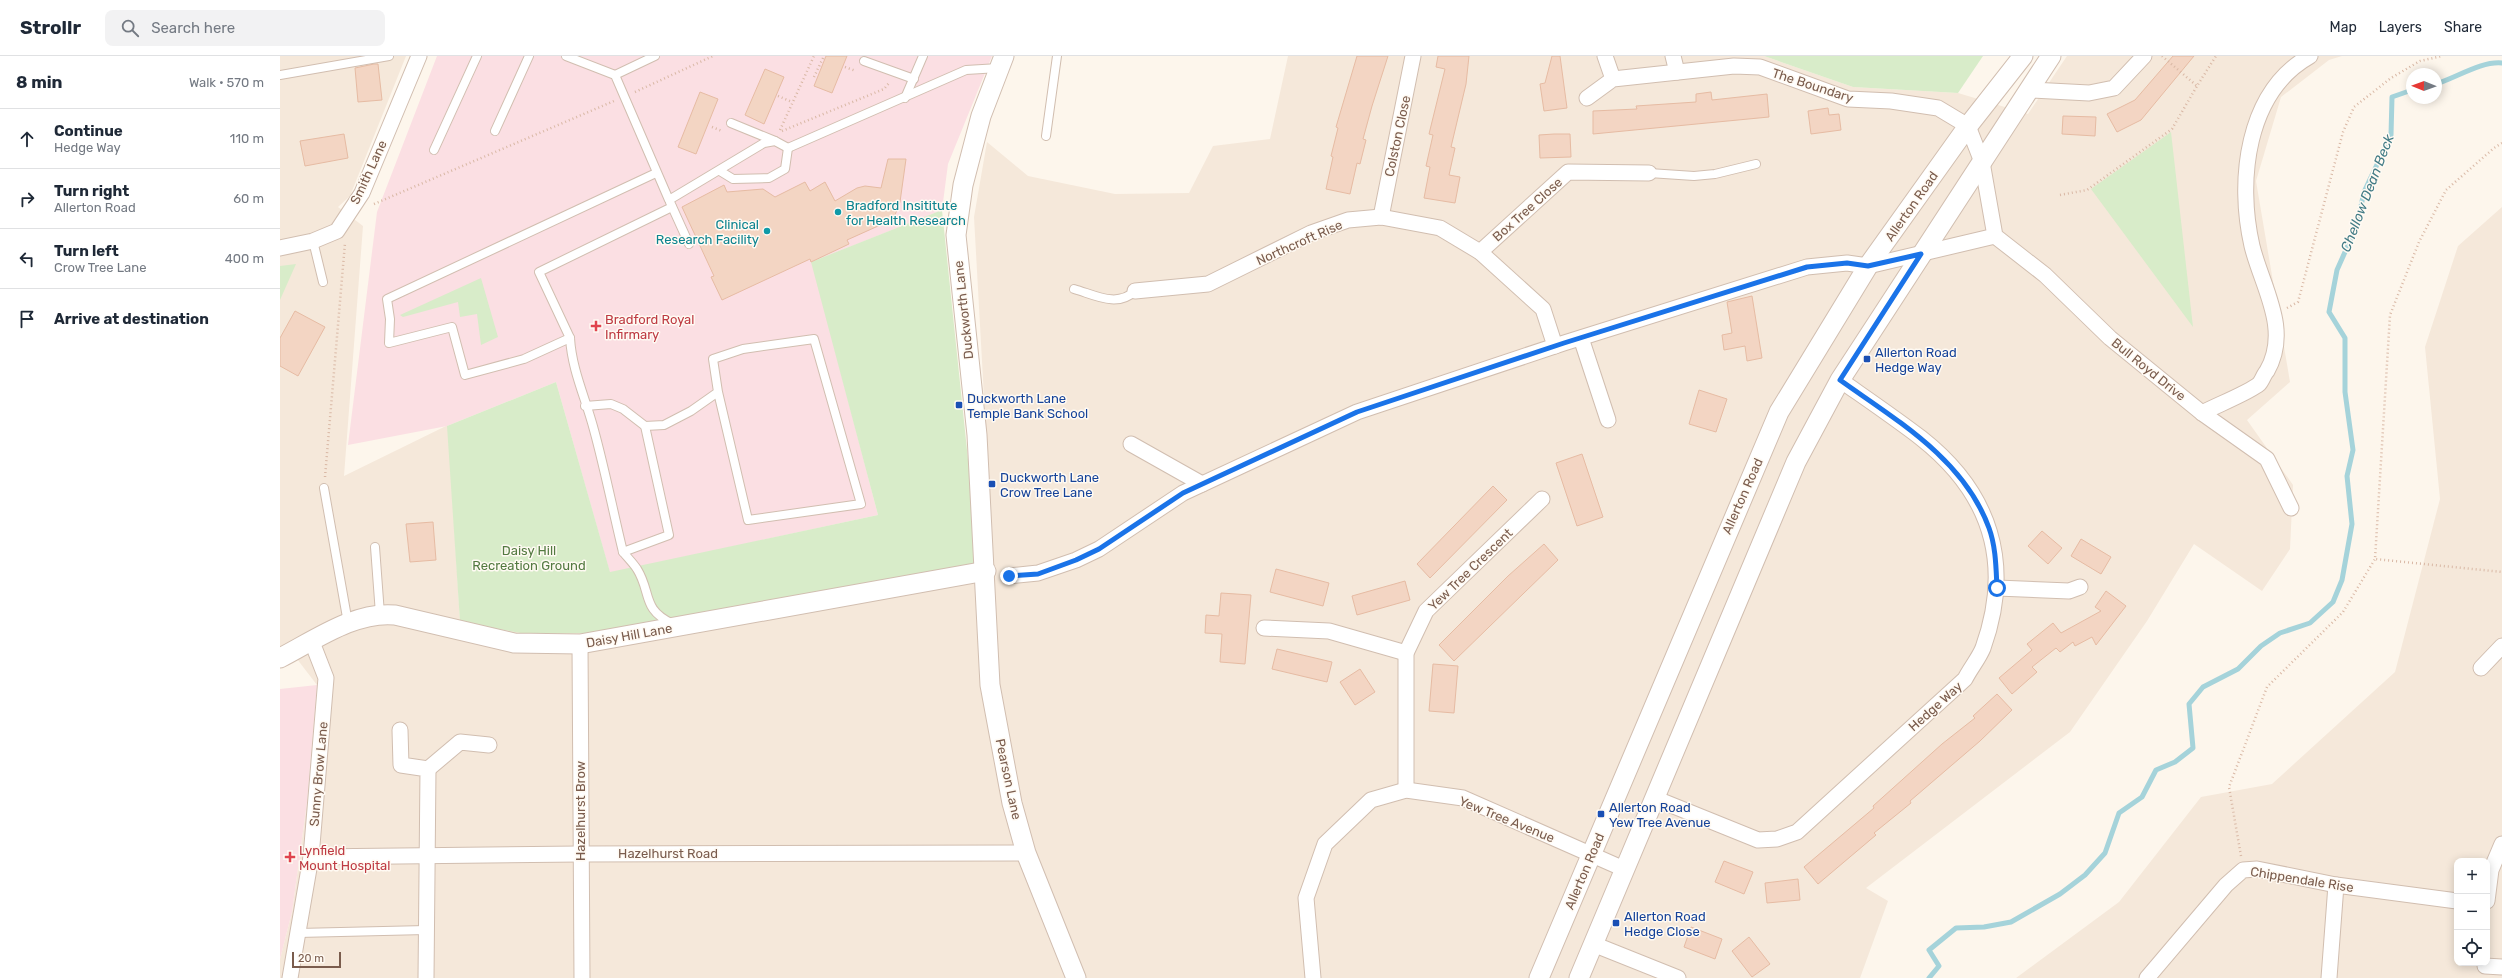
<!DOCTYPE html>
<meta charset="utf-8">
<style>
:root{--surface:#fff;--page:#f2f2f3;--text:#1f2937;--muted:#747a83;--line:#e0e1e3}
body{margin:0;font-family:Rubik,sans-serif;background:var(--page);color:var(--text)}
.controls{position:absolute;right:12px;bottom:12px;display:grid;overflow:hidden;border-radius:8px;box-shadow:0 2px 10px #0003}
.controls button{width:36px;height:36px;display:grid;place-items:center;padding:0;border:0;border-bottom:1px solid var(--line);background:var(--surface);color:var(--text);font:20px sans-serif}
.compass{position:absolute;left:2126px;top:12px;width:36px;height:36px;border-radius:50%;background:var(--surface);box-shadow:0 2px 10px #0003;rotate:271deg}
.scale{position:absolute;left:12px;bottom:10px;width:49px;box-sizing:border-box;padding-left:4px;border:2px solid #7a5c4d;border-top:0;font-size:11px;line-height:14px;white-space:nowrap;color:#7a5c4d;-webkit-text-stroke:3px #fffaf3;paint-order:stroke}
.stop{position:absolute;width:12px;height:12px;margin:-9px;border:3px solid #1a73e8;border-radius:50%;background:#fff}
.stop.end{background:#1a73e8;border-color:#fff;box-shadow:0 1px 4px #0008}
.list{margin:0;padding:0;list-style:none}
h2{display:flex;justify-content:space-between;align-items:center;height:52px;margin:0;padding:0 16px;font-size:17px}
h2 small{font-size:13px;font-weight:400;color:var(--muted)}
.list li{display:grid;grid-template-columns:26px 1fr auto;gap:12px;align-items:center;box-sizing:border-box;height:60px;padding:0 16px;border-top:1px solid var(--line)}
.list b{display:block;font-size:15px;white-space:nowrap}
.list p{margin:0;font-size:13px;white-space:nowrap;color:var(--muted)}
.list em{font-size:13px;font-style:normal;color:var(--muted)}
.icon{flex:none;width:22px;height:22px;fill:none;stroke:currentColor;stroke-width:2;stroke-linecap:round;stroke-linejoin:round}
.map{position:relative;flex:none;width:2222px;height:922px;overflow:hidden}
header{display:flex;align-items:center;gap:24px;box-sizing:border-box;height:56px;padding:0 20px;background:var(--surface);border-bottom:1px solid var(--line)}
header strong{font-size:19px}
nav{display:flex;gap:22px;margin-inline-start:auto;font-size:14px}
.search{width:280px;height:36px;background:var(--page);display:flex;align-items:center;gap:10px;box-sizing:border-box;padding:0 14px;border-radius:8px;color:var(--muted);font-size:15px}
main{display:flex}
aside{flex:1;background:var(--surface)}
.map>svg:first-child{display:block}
</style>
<header>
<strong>Strollr</strong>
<div class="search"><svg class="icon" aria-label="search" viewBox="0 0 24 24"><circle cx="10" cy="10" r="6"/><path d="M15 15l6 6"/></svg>Search here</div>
<nav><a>Map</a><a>Layers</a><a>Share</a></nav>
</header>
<main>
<aside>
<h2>8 min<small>Walk · 570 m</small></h2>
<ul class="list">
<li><svg class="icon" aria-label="ahead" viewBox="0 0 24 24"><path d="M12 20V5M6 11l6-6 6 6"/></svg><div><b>Continue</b><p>Hedge Way</p></div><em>110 m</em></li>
<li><svg class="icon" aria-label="right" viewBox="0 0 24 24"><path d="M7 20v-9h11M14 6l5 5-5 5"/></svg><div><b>Turn right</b><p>Allerton Road</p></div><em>60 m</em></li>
<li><svg class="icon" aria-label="left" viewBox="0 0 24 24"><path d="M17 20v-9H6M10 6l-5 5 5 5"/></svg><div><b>Turn left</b><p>Crow Tree Lane</p></div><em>400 m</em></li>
<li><svg class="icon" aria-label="arrive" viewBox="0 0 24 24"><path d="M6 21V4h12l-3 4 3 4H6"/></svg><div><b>Arrive at destination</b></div></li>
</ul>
</aside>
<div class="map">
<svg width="2222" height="922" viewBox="0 0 2222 922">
<rect width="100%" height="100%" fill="#fdf6ec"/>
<g fill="#f5e8da" fill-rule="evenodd">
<path d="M0,0h126l-56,140 -12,11 25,19 -19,250 104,-51 12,196 66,13 63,-1 365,-64 41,26 -21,-378 13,-75 41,34 87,18 74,-1 24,-47 57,-7 18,-83h476l89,31 105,6 70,21 39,-58h275l-13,4 -48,37 -25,84 34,201 -43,38 46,65 -3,64 -28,42 -68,-47 -47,77 -77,111 -204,156 22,13 -28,77h-1580v-19l12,-47 15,-110 10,-117 -30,-39 -7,1z"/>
<path d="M2222,151v771h-486l103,-76 82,-105 71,-13 123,-112 45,-173 -15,-152 33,-101zM2177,805h30v102h-30z"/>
</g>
<g fill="#fbdfe3">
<path d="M157,0h555l-44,108 -6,46 -130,52 66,253 -268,58 -54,-191 -109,44 -99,19 29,-233z"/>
<path d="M37,629l-10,117 -15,110 -12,47v-270z"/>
</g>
<g fill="#d8ecc9">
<path d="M1484,0h219l-25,37 -105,-6z"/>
<path d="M1891,76l22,195 -102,-138z"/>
<path d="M662,154l37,355 -390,68 -63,1 -66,-12 -13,-196 109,-44 54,190 268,-57 -67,-253z"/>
<path d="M16,208l-16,36v-34z"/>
<path d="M201,222l17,59 -17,8 -4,-31 -17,3 -2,-15 -55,15 -3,-2z"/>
</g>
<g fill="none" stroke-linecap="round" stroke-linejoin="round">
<g stroke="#a5d3da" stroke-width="5">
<path d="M2156,28c20,-6 45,-23 66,-21"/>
<path d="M1649,922l10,-12 -10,-16 27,-22 28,-1 27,-5 49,-28 25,-19 20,-22 14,-40 23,-16 14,-27 19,-8 18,-14 -4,-44 14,-17 35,-18 23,-23 19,-13 30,-10 23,-21 9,-22 10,-56 -5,-48 6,-26 -8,-58v-54l-16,-26 8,-42 20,-45 7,-33 27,-57 1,-38 20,-7"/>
</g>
</g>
<g fill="#f3d5c3" stroke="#e6bba3">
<path d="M546,0h21l-15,37 -18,-7z"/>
<path d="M1077,0h31l-16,50 -9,33 3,1 -6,24 -3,-1 -7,31 -24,-5 7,-32 -2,-1 7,-28 -2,-1z"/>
<path d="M1158,0h31l-3,28 -15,63 4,1 -6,27 11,2 -5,26 -31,-5 6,-31 -4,-1 7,-31 -4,-1 16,-65 -9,-2z"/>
<path d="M1272,0h8l7,52 -23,3 -4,-27 5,-1z"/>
<path d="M1893,0h21l-53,64 -24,12 -10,-18 28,-14z"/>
<path d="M94,8h4l4,36 -24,2 -3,-34z"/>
<path d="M485,13l19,8 -20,47 -19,-9z"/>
<path d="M420,36l18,7 -22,55 -18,-7z"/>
<path d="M1431,36l1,8 55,-6 2,23 -176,17v-23l44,-2 -1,-3 60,-4v-8z"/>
<path d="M1548,52l1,7 10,-1 2,16 -30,4 -3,-23z"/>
<path d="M1783,60l33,1 -1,19 -33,-2z"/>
<path d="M64,78l4,24 -43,8 -5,-25z"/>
<path d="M1274,78h16l1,23 -31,1 -1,-23z"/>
<path d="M608,103h18l-6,43 -5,13 -8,7 -40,18 2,4 -38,18 -1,-3 -88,41 -11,-23 3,-1 -32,-69 42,-22 3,7 36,-3 12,8 30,-15 5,9 15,-9 10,19 22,-13 8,-2 16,2z"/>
<path d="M1472,240l10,62 -15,3 -2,-15 -21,4 -2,-15 10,-2 -5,-31z"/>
<path d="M15,255l30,16 -27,49 -18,-10v-28z"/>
<path d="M1419,334l28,9 -11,33 -27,-8z"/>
<path d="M1302,398l21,63 -26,9 -21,-63z"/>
<path d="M1213,430l14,14 -77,78 -13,-14z"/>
<path d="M153,466l3,38 -26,2 -4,-38z"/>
<path d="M1762,475l20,17 -14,16 -20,-18z"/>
<path d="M1801,483l30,18 -10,17 -30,-18z"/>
<path d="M1264,488l14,16 -104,101 -15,-16 69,-69z"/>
<path d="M996,513l53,14 -6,23 -53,-14z"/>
<path d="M1125,525l5,19 -53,15 -5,-19z"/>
<path d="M1826,535l20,15 -30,39 -4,-8 -17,9 -2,-4 -13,10 -4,-4 -24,19 5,5 -25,22 -13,-16 33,-28 -5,-6 26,-21 8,10 40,-22 -6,-4z"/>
<path d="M941,537l30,2 -6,69 -25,-2 2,-28 -17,-1 1,-18 13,1z"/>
<path d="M997,593l55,13 -5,20 -55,-13z"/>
<path d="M1153,608l25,2 -4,47 -25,-2z"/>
<path d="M1080,613l15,23 -20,13 -15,-23z"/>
<path d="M1717,638l15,16 -32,31 -70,60 1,2 -37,30 2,2 -58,49 -14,-17 70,-59 -1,-2 69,-62 33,-26 -2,-2z"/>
<path d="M1444,805l29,11 -9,22 -29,-12z"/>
<path d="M1518,823l2,21 -33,3 -2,-20z"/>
<path d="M1411,871l31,12 -7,20 -31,-12z"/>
<path d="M1469,881l21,27 -18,13 -20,-26z"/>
</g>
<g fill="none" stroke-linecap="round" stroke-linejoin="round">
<g stroke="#d1beb0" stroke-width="10">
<g id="service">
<path d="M286,0l49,19 54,125 95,-57 11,-2 13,7"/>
<path d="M584,5l50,18"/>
<path d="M0,19l109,-19"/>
<path d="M335,19l40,-19"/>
<path d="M625,42l18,-42"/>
<path d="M451,67l44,18"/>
<path d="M215,75l34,-75"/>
<path d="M766,80l11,-80"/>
<path d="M508,92l178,-78 33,-2"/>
<path d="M154,94l43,-94"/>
<path d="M440,115l13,8 36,-1 16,-9 3,-21"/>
<path d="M376,117l-269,126 3,20 -1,24 63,-16 13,48 59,-16 46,-21 -31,-66 133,-65"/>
<path d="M1369,117l45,3 21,-2 41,-10"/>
<path d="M390,146l19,42"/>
<path d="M33,185l10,41"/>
<path d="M794,233c21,6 43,19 61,2"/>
<path d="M290,282c2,33 16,61 24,92 11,40 19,81 29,122l46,-17 -24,-109 -22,-17 -12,-5 -26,2"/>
<path d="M365,370l19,-1 27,-14 27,-19 -5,-33 30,-10 71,-10 47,165 -113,16 -30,-128"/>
<path d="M44,432l24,135"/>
<path d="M95,491l5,67"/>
<path d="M343,496c4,5 10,11 14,17 15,24 4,40 36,55"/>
<path d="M18,877l128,-3"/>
</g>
</g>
<g stroke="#d1beb0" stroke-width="17">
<g id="minor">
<path d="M1325,0l8,23"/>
<path d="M1393,0l4,16"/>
<path d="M1750,34l59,3 25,-5 30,-32"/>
<path d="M1307,42l26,-19 121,-13 26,1 88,32 43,2 47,7 30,18 14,36 13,74 50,39 65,63 92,75 65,46 24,49"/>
<path d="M1101,161l32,-161"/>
<path d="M0,192l33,-7 24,-10 25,-38 57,-137"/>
<path d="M1200,196l88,-80 81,1"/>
<path d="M855,235l73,-7 103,-51 37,-13 33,-3 59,11 40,24 63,57 12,37"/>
<path d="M1301,282l27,82"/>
<path d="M1922,357c13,-7 48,-21 57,-29 3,-3 5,-10 8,-13 24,-42 -5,-84 -15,-125 -15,-65 -6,-154 58,-190"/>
<path d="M851,388l71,40"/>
<path d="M729,520l29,-3 38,-13 23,-11 84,-56 174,-81 207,-69 243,-76 40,-4 21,3 127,-30"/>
<path d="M1717,532l72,3 11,-4"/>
<path d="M984,572l65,3 77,22"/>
<path d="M300,588l2,334"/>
<path d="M2201,612l21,-22"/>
<path d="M120,674l1,35 27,4 -2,209"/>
<path d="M148,713l32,-27 29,3"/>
<path d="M1126,734v-137l20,-42 116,-112"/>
<path d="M1374,742l104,42 19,-1 20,-7 168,-153c5,-10 14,-21 18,-31 30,-84 8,-155 -62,-210 -26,-20 -54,-39 -81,-58"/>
<path d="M31,801l269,-3 446,-1"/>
<path d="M2207,845l4,-31 11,-26"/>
<path d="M1313,888l85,34"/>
<path d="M2205,910l17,1"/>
<path d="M10,922l21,-121 15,-179 -14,-36"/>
<path d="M1033,922l-7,-80 19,-54 46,-44 35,-10 57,8 161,71"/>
<path d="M1867,922l79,-93 17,-15 14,-1 79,16 121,16"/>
<path d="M2049,922l7,-93"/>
</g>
</g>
<g stroke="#d1beb0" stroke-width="21">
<g id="tertiary">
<path d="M724,0l-23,60 -18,69 -7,50 21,200 13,250 22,118 14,50 50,125"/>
<path d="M0,602c35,-18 75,-47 115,-43l119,28 66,1 406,-73"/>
<path d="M1259,922l240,-566 89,-146 100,-140 55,-70"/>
<path d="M1299,922l217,-516 44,-82 211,-324"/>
</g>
</g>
<g stroke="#d9b8a5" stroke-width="2.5" stroke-dasharray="1 3" stroke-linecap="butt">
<path d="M1882,0l35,30 19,-30"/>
<path d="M565,11l11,4"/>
<path d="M534,21l10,-21"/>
<path d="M355,36l78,-36"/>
<path d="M498,40l14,6"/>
<path d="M432,71l10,4"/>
<path d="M500,74l34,-74"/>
<path d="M502,75l102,-42 5,-6"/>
<path d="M2222,87l-8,5 -48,42 -27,52 -29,73 -15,244 127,13"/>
<path d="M1780,139l27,-5 85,-61 25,-43"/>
<path d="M94,148l240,-103"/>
<path d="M2007,252l11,-6 45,-170 11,-25 37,-29 29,-17 22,-5"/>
<path d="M45,421l20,-234"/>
<path d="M1961,800l-12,-69 38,-100 76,-75 32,-53"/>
</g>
<use href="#service" stroke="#fff" stroke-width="8"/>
<use href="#minor" stroke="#fff" stroke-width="15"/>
<use href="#tertiary" stroke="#fff" stroke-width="19"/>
</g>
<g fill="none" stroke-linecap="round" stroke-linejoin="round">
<path stroke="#1a73e8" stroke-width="5" d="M729,520l29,-2 38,-14 23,-11 84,-56 174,-81 207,-69 243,-76 40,-4 21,3 53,-12 -81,126c56,40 124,79 149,148 7,19 7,41 8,60"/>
</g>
<g fill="#0f9aa8" stroke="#fffaf3" stroke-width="1.5">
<circle cx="558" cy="156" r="4"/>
<circle cx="487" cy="175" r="4"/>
</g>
<g fill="#e0444e" stroke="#fffaf3" stroke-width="1.5">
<path d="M314 264h4v4h4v4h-4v4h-4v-4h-4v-4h4z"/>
<path d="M8 795h4v4h4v4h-4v4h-4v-4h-4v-4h4z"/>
</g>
<g fill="#1a4fb4" stroke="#fffaf3" stroke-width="1.5">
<rect x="1583" y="299" width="8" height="8" rx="2"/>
<rect x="675" y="345" width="8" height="8" rx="2"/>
<rect x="708" y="424" width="8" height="8" rx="2"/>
<rect x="1317" y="754" width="8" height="8" rx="2"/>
<rect x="1332" y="863" width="8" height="8" rx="2"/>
</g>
<g text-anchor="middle" stroke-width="3" stroke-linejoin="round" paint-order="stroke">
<g font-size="13" fill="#7a5c4d" stroke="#fffaf3">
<text transform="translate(1533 29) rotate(18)" y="5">The Boundary</text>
<text transform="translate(1117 80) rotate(-78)" y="5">Colston Close</text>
<text transform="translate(88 116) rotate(-65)" y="5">Smith Lane</text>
<text transform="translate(1631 150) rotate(-55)" y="5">Allerton Road</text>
<text transform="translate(1247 153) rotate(-42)" y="5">Box Tree Close</text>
<text transform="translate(1019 186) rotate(-24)" y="5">Northcroft Rise</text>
<text transform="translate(683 254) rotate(-96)" y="5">Duckworth Lane</text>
<text transform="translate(1869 313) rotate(39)" y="5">Bull Royd Drive</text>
<text transform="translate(1462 440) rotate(-66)" y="5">Allerton Road</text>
<text transform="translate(1190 513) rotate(-44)" y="5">Yew Tree Crescent</text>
<text transform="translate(349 579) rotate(-10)" y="5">Daisy Hill Lane</text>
<text transform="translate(1655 650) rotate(-42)" y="5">Hedge Way</text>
<text transform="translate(38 718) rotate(-85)" y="5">Sunny Brow Lane</text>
<text transform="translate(729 723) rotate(78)" y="5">Pearson Lane</text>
<text transform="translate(300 755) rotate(-90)" y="5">Hazelhurst Brow</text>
<text transform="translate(1227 763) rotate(22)" y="5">Yew Tree Avenue</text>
<text x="388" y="802">Hazelhurst Road</text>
<text transform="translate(1304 815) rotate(-67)" y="5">Allerton Road</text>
<text transform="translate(2022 823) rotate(9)" y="5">Chippendale Rise</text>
</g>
<g font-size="13" fill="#0d838f" stroke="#fffaf3" text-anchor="start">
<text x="566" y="154">Bradford Insititute<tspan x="566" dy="15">for Health Research</tspan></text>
<text x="479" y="173" text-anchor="end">Clinical<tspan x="479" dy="15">Research Facility</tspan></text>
</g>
<g font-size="13" fill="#be3a42" stroke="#fffaf3" text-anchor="start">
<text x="325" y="268">Bradford Royal<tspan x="325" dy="15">Infirmary</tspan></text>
<text x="19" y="799">Lynfield<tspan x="19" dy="15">Mount Hospital</tspan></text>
</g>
<g font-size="13" fill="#164399" stroke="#fffaf3" text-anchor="start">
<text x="1595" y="301">Allerton Road<tspan x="1595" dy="15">Hedge Way</tspan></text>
<text x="687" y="347">Duckworth Lane<tspan x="687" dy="15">Temple Bank School</tspan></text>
<text x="720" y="426">Duckworth Lane<tspan x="720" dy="15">Crow Tree Lane</tspan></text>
<text x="1329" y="756">Allerton Road<tspan x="1329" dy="15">Yew Tree Avenue</tspan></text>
<text x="1344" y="865">Allerton Road<tspan x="1344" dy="15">Hedge Close</tspan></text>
</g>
<g font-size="13" fill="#537a41" stroke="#fffaf3">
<text x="249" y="499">Daisy Hill<tspan x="249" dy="15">Recreation Ground</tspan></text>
</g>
<g font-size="14" font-style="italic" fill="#437c86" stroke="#fffaf3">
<text transform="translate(2087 137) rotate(-69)" y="5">Chellow Dean Beck</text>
</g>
</g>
</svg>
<div class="controls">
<button>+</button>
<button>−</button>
<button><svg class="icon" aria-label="locate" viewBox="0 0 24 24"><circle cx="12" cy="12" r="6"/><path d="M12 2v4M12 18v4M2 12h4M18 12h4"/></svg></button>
</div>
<svg class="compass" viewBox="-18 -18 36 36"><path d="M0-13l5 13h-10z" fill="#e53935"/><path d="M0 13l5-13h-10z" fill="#747a83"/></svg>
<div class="scale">20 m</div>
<div class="stop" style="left:1717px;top:532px"></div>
<div class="stop end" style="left:729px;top:520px"></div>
</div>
</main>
